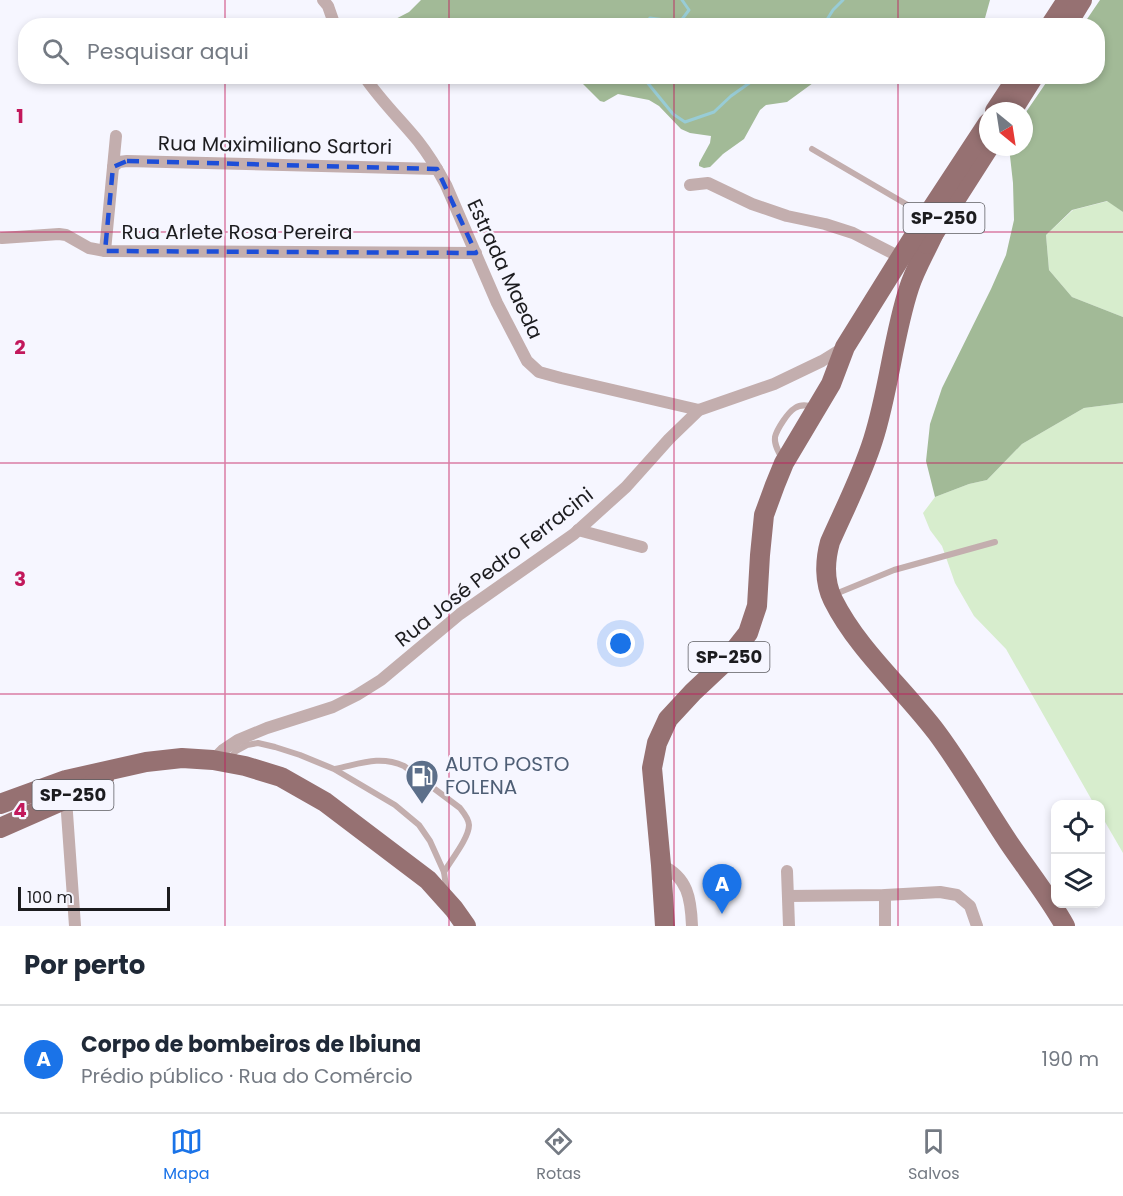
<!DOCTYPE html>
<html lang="pt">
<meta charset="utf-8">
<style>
:root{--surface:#fff;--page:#f2f2f3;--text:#1f2937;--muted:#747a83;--line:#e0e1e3;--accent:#1a73e8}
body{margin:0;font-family:Poppins,sans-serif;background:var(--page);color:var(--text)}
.controls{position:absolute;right:18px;bottom:18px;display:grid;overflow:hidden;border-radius:12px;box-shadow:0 3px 9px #0003}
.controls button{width:54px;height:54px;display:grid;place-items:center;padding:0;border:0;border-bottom:2px solid var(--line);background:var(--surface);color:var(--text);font:30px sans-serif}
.compass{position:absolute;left:979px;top:102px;width:54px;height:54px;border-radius:50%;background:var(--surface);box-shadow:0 3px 9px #0003;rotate:150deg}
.scale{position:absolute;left:18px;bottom:15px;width:152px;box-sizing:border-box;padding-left:6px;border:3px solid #1c1c1f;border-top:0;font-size:16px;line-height:21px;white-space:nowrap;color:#1c1c1f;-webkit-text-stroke:4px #f6f6ff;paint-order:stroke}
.you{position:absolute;left:621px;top:644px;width:21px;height:21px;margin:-15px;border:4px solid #fff;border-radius:50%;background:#1a73e8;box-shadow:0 0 0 9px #1a73e833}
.badge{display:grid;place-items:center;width:39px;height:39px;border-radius:50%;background:var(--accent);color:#fff;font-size:20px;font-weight:700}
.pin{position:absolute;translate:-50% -50px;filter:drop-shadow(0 2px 3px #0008)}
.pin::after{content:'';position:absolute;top:32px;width:21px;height:18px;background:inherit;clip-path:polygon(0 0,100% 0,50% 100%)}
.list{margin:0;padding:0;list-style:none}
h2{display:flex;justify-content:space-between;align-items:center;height:78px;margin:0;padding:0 24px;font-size:26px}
h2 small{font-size:20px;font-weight:400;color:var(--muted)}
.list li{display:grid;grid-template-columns:39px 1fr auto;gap:18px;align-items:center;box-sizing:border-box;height:108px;padding:0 24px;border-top:2px solid var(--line)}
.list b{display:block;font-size:22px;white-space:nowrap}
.list p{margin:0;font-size:20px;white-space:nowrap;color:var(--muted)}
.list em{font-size:20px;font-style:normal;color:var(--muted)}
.icon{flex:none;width:33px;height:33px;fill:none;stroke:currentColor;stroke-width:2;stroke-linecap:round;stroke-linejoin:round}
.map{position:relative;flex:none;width:1123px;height:926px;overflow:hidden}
.search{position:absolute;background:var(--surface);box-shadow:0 3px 9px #0003;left:18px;right:18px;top:18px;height:66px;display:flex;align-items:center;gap:15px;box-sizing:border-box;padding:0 21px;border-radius:24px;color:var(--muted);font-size:22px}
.sheet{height:186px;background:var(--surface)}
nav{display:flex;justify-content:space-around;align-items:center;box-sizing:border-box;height:84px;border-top:2px solid var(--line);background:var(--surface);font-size:16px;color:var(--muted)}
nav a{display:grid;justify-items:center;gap:3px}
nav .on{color:var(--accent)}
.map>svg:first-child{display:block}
</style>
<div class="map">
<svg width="1123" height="926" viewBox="0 0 1123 926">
<rect width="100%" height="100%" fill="#f6f6ff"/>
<g fill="#d7edcd">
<path d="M1108,201l15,11v105l-51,-20 -23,-27 -3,-35 27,-25z"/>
<path d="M1123,403v450l-22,-38 -1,-11h-6l-88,-155 -32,-33 -19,-33 -13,-37 -12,-16 -7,-17 12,-16 34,-13 18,-4 35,-36 62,-36z"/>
</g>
<g fill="#a2ba97">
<path d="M421,0h569l-5,18 -3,4h-23l-24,3h-551l25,-13z"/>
<path d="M1100,0h23v212l-16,-11 -35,9 -26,25 3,35 23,27 51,20v86l-39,5 -62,36 -35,36 -18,4 -34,13 -9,-36 4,-37 12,-36 49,-99 15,-34 8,-35 -1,-37 -4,-36h15v-32l26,-38 48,-1v-50l-15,-1z"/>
<path d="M592,76h242v1l-21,6 -26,19 -21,3 -6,5 -16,29 -21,15 -13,13 -6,1 -5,-2v-3l11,-20 1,-7 -21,-3 -9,-4 -22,-23 -10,-6 -31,-6 -14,8 -4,-1 -21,-21z"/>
</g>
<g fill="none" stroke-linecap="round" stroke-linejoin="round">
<g stroke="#98ccd6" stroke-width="3">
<path d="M644,26l6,-8 30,4 9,-12 -7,-10"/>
<path d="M823,26l10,-16 10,-10"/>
<path d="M642,76l31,38 12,8 29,-10 17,-16 24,-17 8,-3"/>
</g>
<g stroke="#c3aeae" stroke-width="6">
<path d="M812,149l111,65"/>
<path d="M783,460c-4,-7 -9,-15 -8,-23 2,-8 13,-25 20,-29 6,-4 12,-3 19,-1"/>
<path d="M833,595l61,-25 101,-28"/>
<path d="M228,760l8,-9 11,-6 11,-2 17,4 25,8 34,14 61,36 24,20 11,16 14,31 3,21"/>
<path d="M335,769c25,-5 44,-14 69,-3l56,42c4,5 9,11 9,17 0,13 -18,35 -25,47"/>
</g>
<g stroke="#c3aeae" stroke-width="12">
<path d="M323,0l5,6 7,20"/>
<path d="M364,76c16,24 36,43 54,65 11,14 20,29 28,44l51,118 30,58 12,11 22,6 138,32"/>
<path d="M113,167l6,-5 8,-1 310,8"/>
<path d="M690,185l18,-2 44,21 35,12 38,8 28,9 47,24"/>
<path d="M2,238l57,-4 7,1 23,13 16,3 371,2"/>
<path d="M105,251l11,-115"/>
<path d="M578,530l64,17"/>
<path d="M213,760l10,-10 15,-10 29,-12 66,-21 24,-12 24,-15 79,-66 114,-80 52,-47 43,-48 30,-29 75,-26 48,-23 21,-13"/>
<path d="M66,799l9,127"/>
<path d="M661,865c27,12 30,34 31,61"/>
<path d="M787,871l2,55"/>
<path d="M788,896l97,-1 55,-3 17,3 13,11 7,20"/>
<path d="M885,926v-31"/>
</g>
<g stroke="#967172" stroke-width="20">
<path d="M1050,26l17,-26"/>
<path d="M1066,26l16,-26"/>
<path d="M995,111l23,-35"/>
<path d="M1012,111l22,-35"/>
<path d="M934,233c-8,18 -19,36 -25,55 -16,49 -20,102 -36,152 -11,35 -28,68 -43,102 -5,18 -6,40 3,58 25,50 70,88 104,133 26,35 48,74 72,110 19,28 40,54 56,83"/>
<path d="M927,244l62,-97"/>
<path d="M0,804l66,-24 80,-18 36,-4 31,2 32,6 36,11 44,25 103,78 26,29 12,17"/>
<path d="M0,828l66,-29 38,-21"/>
<path d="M665,926l-4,-61 -9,-97 5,-25 11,-24 25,-27 33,-31 22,-28 9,-27 3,-51 4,-40 11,-30 9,-22 47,-79 14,-37 76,-122 67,-102"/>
</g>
</g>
<path fill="none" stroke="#1d4ed8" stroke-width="4.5" stroke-dasharray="12 8" stroke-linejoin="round" d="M127,161l310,8 39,84 -371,-2 8,-84z"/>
<path fill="none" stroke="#c2185b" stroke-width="1.5" stroke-opacity="0.55" d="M225,0v26M449,0v26M674,0v26M898,0v26M225,76v850M449,76v850M674,76v850M898,76v850M0,232h1123M0,463h1123M0,694h1123"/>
<defs>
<g id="fuel-pin" transform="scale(1.725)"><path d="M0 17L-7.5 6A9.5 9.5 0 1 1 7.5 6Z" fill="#5c6f8a" stroke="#f6f6ff"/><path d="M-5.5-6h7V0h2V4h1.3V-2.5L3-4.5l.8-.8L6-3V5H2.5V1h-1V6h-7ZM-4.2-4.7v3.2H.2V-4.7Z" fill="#fff"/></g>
</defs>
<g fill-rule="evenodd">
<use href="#fuel-pin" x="422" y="776"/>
</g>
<g text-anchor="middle" stroke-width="4.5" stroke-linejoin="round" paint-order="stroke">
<g fill="#f6f6ff" stroke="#5d5d62" stroke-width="1.5">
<rect x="903.5" y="203" width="81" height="30" rx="4.5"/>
<rect x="688.5" y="642" width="81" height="30" rx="4.5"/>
<rect x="32.5" y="780" width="81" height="30" rx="4.5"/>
</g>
<g font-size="18" font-weight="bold" fill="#1c1c1f">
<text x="944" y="224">SP-250</text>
<text x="729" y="663">SP-250</text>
<text x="73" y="801">SP-250</text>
</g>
<g font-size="20" fill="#1c1c1f" stroke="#f6f6ff">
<text transform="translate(275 145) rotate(1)" y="7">Rua Maximiliano Sartori</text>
<text x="237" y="239">Rua Arlete Rosa Pereira</text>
<text transform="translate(505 269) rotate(65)" y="7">Estrada Maeda</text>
<text transform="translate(494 567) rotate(-38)" y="7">Rua José Pedro Ferracini</text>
</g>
<g font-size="20" fill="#4e5e75" stroke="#f6f6ff" text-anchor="start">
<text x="445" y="771">AUTO POSTO<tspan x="445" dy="23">FOLENA</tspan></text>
</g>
</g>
<g font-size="20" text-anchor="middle" font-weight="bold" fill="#c2185b" stroke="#f6f6ff" stroke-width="4.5" stroke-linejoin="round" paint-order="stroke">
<text x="20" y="123">1</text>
<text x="20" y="354">2</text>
<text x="20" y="586">3</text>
<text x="20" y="817">4</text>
</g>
</svg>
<div class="controls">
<button><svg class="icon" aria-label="locate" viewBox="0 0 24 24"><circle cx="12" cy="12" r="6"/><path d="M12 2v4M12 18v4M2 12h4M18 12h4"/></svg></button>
<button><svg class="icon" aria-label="layers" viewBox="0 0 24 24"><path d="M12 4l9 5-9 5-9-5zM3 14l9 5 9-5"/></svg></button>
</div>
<svg class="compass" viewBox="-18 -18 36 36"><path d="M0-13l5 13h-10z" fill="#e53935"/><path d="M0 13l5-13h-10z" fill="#747a83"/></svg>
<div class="scale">100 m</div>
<div class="you"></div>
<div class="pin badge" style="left:722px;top:914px">A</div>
<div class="search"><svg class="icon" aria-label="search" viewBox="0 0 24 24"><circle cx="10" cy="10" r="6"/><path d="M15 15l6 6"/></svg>Pesquisar aqui</div>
</div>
<section class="sheet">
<h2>Por perto<small></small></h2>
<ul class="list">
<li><span class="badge">A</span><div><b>Corpo de bombeiros de Ibiuna</b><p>Prédio público · Rua do Comércio</p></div><em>190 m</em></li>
</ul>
</section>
<nav>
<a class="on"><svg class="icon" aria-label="map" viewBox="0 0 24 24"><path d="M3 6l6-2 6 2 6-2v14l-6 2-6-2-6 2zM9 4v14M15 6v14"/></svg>Mapa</a>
<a><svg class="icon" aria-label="directions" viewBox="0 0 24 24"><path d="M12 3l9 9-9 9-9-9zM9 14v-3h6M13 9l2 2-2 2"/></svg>Rotas</a>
<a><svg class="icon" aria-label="saved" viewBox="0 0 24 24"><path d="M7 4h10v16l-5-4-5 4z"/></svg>Salvos</a>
</nav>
